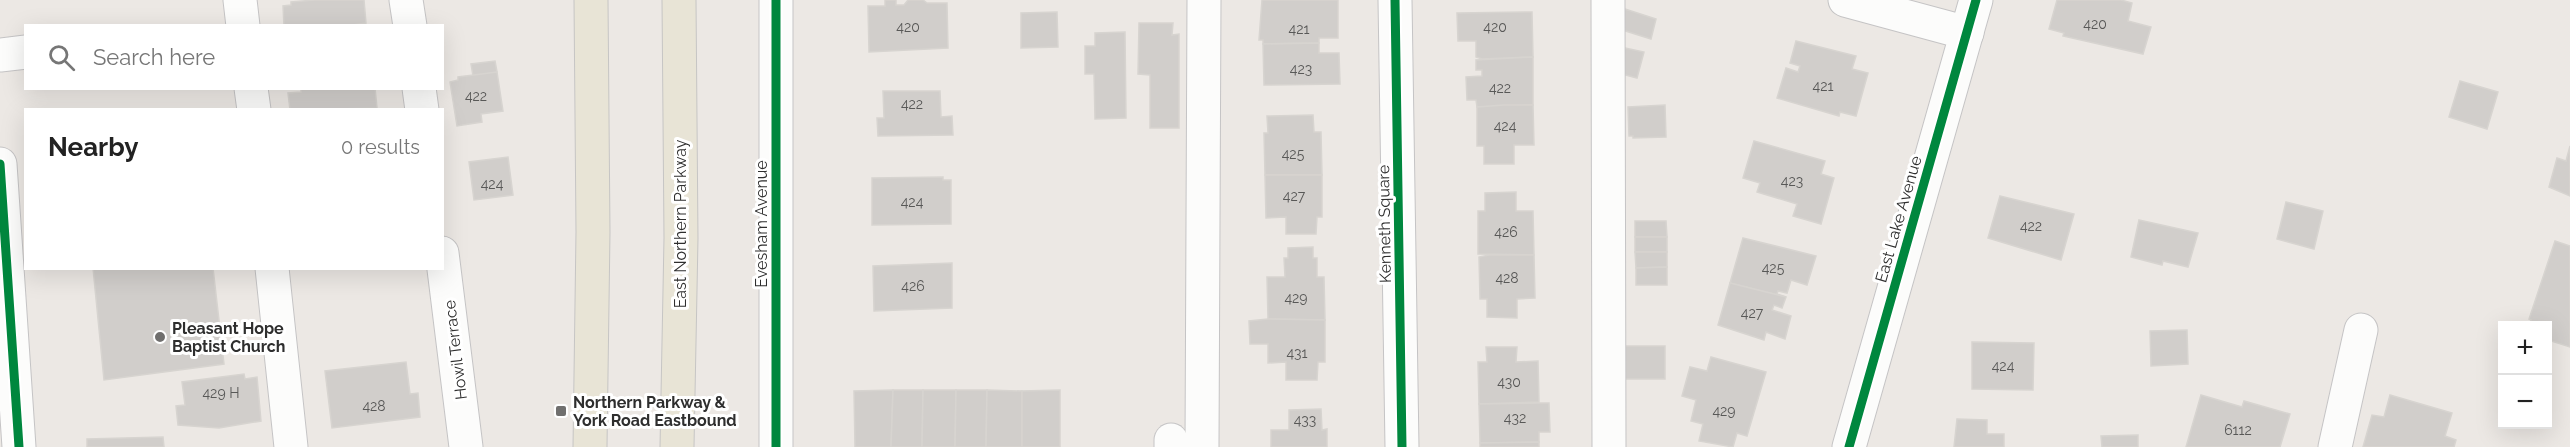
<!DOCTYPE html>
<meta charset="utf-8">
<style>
:root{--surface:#fff;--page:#f6f6f6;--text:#222;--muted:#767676;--line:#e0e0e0}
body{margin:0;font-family:Raleway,sans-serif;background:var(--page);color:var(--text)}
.controls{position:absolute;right:18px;bottom:18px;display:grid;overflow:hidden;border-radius:0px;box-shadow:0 6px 24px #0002}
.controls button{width:54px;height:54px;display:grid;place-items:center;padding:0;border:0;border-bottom:2px solid var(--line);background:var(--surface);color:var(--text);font:30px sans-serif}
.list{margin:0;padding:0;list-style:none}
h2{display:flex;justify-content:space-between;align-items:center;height:78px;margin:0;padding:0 24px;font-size:26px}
h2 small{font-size:20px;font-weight:400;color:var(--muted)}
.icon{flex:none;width:33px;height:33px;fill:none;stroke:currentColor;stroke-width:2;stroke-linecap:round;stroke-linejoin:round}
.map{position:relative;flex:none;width:2570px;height:447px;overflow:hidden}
.search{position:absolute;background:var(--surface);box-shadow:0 6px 24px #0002;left:24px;top:24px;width:420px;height:66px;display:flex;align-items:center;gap:15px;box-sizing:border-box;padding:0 21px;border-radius:0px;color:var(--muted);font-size:22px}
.panel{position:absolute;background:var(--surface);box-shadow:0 6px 24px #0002;left:24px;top:108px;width:420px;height:162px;border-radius:0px}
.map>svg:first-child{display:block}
</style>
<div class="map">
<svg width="2570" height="447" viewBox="0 0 2570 447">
<rect width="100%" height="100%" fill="#ece8e4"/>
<g fill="#d1cecb" stroke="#d7d4d0" stroke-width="1.5">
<path d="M314,0h50l2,23 -20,3h-62l-1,-20 8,-1v-3z"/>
<path d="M885,0h11v5h8l4,-5h15l4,3h20l1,45 -79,4 -1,-46h17z"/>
<path d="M1262,0h76v38h-19v5l-56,1v-4h-4z"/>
<path d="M2057,0h64l11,3 -4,18 23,6 -8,27 -80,-18 1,-3 -15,-4z"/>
<path d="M1625,9l31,10 -5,20 -32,-10z"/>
<path d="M1057,12l1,35 -37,1v-35z"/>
<path d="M1532,12l1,45 -51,2 -6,-2v-16h-18l-1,-28z"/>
<path d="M1139,23h34l-1,12 7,-1v94h-29v-53l-12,-1z"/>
<path d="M1125,32l1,86 -31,1 -1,-45h-9v-28h10v-13z"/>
<path d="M1796,41l60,15 -4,13 16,4 -12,43 -16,-4 -1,4 -62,-18 9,-30 12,4 2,-6 -10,-3z"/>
<path d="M1319,43v10h20l1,31 -76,1 -1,-41z"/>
<path d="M1625,48l19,4 -7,26 -19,-5z"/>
<path d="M1533,57v48l-56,2 -1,-7h-9l-1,-23 16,-1v-6h-6v-10z"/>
<path d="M495,61l2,11 -24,4 -2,-12z"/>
<path d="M497,72l6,39 -22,3 1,8 -25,4 -7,-44 8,-2v-3z"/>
<path d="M2460,81l38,11 -11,37 -38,-12z"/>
<path d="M301,88h74l2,20 -87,2 -2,-17 13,-1z"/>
<path d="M883,91h57l1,26 11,-1 1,19 -75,1 -1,-18h7z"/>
<path d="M1504,105h29l1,40h-20v19h-30v-18h-7v-39z"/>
<path d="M1665,105l1,32 -33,1v-2h-4l-1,-29z"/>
<path d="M1313,115l1,17h7l1,43h-57l-1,-42h4l-1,-17z"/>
<path d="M1754,141l71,20 -4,13 13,4 -13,46 -28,-8 4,-12 -40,-12 3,-9 -17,-5z"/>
<path d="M2570,146v50l-21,-9 8,-29 9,3z"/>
<path d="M508,157l5,38 -39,5 -5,-38z"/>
<path d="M1265,175h57v42h-5l-1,17h-30v-17l-20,1z"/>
<path d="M943,177v3h8v44l-79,1v-47z"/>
<path d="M1516,192v19h17l1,44 -56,-1v-43h7v-18z"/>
<path d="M2000,196l74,18 -13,46 -73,-22z"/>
<path d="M2286,202l37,9 -9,38 -37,-10z"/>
<path d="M2139,220l59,13 -10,34 -25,-6 -1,4 -31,-8z"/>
<path d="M1635,221h31l1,16h-32z"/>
<rect x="1635" y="237" width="32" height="15"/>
<path d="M1743,238l73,18 -9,29 -16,-5 -4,13 -9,-2 -1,3 9,3 -56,-14z"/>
<path d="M2555,241l15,5v101l-22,-7v-14h-19l2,-6 -2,-1z"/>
<path d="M1313,247v11h4v19h7l1,43 -57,-1 -1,-42h18l-1,-19h4v-10z"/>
<path d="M1635,252h32v15l-31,1z"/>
<path d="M1489,255h45l1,43 -18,1v19l-30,-1v-18h-7l-1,-42z"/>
<path d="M952,263v45l-78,3 -1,-45z"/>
<path d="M1667,267v18h-31v-17z"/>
<path d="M93,268h120l11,96 -120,16z"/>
<path d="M1730,283l56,14 -4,11 -8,-3 -2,5 19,6 -6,23 -19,-7 -2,8 -46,-15z"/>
<path d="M1268,319l57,1v42h-7l-1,18h-31v-18l-18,1v-19h-18l-1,-23z"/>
<path d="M2187,330l1,34 -37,2 -1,-35z"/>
<path d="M1972,342l62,1 -1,47 -61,-1z"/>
<rect x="1625" y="346" width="40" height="33"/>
<path d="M1486,347h31l-1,15 22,-1 1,41 -60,2 -1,-42h9z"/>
<path d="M1711,357l55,15 -19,64 -10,-3 -4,14 -34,-6 4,-17 -12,-3 5,-21 -14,-4 8,-29 17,4z"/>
<path d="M406,362l4,32 8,-1 2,24 -88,11 -7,-57z"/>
<path d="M244,374l1,5 12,-2 4,44 -42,7 -41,-3 -2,-19 9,-1 -3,-23z"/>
<path d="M893,390l-2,57h-36l-1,-56z"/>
<path d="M893,390h30l-1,57h-31z"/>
<path d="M923,390h33l-1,57h-33z"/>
<path d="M956,390h31l-1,57h-31z"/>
<path d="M987,390l35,1v56h-36z"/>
<path d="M1060,390v57h-38v-56z"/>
<path d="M2201,395l41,12 2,-6 46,13 -10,33h-94z"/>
<path d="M2390,395l62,18 -7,23 11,4 -2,7h-91l9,-32 12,2z"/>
<path d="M1539,403h10l1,29h-11v10l-59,1 -1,-39z"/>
<path d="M1321,409l1,21 5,-1v18h-56v-17h18v-20z"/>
<path d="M1957,419l30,1v14h17v13h-50z"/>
<path d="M2138,435v12h-36l-1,-11z"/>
<path d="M163,437l1,10h-77v-8z"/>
<path d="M1480,443l59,-1v5h-59z"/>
</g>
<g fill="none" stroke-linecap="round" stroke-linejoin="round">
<g stroke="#c5c4c5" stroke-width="35">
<g id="minor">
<path d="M240,0l3,26"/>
<path d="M406,0l4,26"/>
<path d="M776,0v447"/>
<path d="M1395,0l7,447"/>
<path d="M1608,0l1,447"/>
<path d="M1845,0l122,33"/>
<path d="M0,55l26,-3"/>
<path d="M251,88l3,22"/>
<path d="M419,88l3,22"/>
<path d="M0,164l19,283"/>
<path d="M442,253l24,194"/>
<path d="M272,268l19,179"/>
<path d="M1171,440v7"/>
<path d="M1202,447l2,-447"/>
<path d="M1849,447l127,-447"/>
<path d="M2335,447l26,-117"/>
</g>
</g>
<g stroke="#c6c5c4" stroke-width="35">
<g id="major">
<path d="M590,447l3,-215 -2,-232"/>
<path d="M677,447l4,-209 -2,-238"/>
</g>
</g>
<use href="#minor" stroke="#fcfcfb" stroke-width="33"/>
<use href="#major" stroke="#e8e4d6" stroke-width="33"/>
<g stroke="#fff" stroke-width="13">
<g id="cycleway">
<path d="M776,0v447"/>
<path d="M1395,0l7,447"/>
<path d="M0,164l19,283"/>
<path d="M1849,447l127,-447"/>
</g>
</g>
<use href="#cycleway" stroke="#00873e" stroke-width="9"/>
</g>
<g fill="#706f6e" stroke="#fff" stroke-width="2">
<circle cx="160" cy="337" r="6"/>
<rect x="555" y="405" width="12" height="12" rx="3"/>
</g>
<g text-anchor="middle" stroke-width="6" stroke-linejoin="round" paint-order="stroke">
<g font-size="14" fill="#585857">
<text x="2095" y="29">420</text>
<text x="908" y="32">420</text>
<text x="1495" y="32">420</text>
<text x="1299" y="34">421</text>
<text x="1301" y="74">423</text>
<text x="1823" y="91">421</text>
<text x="1500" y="93">422</text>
<text x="476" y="101">422</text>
<text x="912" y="109">422</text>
<text x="1505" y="131">424</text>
<text x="1293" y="159">425</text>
<text x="1792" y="186">423</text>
<text x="492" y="189">424</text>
<text x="1294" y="201">427</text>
<text x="912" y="207">424</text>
<text x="2031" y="231">422</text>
<text x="1506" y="237">426</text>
<text x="1773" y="273">425</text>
<text x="1507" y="283">428</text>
<text x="913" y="291">426</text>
<text x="1296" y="303">429</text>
<text x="1752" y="318">427</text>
<text x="1297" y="358">431</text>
<text x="2003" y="371">424</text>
<text x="1509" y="387">430</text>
<text x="221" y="398">429 H</text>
<text x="374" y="411">428</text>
<text x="1724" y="416">429</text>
<text x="1515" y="423">432</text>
<text x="1305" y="425">433</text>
<text x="2238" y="435">6112</text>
</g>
<g font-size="16" fill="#2e2e2e" stroke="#fff">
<text transform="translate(1898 219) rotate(-74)" y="6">East Lake Avenue</text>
<text transform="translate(680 224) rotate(-90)" y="6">East Northern Parkway</text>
<text transform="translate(761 224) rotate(-90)" y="6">Evesham Avenue</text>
<text transform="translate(1384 224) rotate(-91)" y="6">Kenneth Square</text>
<text transform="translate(455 350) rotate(-97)" y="6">Howil Terrace</text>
</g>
<g font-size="16" font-weight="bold" fill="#2e2e2e" stroke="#fff" text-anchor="start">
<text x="172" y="334">Pleasant Hope<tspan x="172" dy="18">Baptist Church</tspan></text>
<text x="573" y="408">Northern Parkway &amp;<tspan x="573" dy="18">York Road Eastbound</tspan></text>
</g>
</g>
</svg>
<div class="controls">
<button>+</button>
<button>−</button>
</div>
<div class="search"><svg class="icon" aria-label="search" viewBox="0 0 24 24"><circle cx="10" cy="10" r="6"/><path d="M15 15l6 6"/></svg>Search here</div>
<section class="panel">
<h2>Nearby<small>0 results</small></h2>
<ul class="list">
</ul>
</section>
</div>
